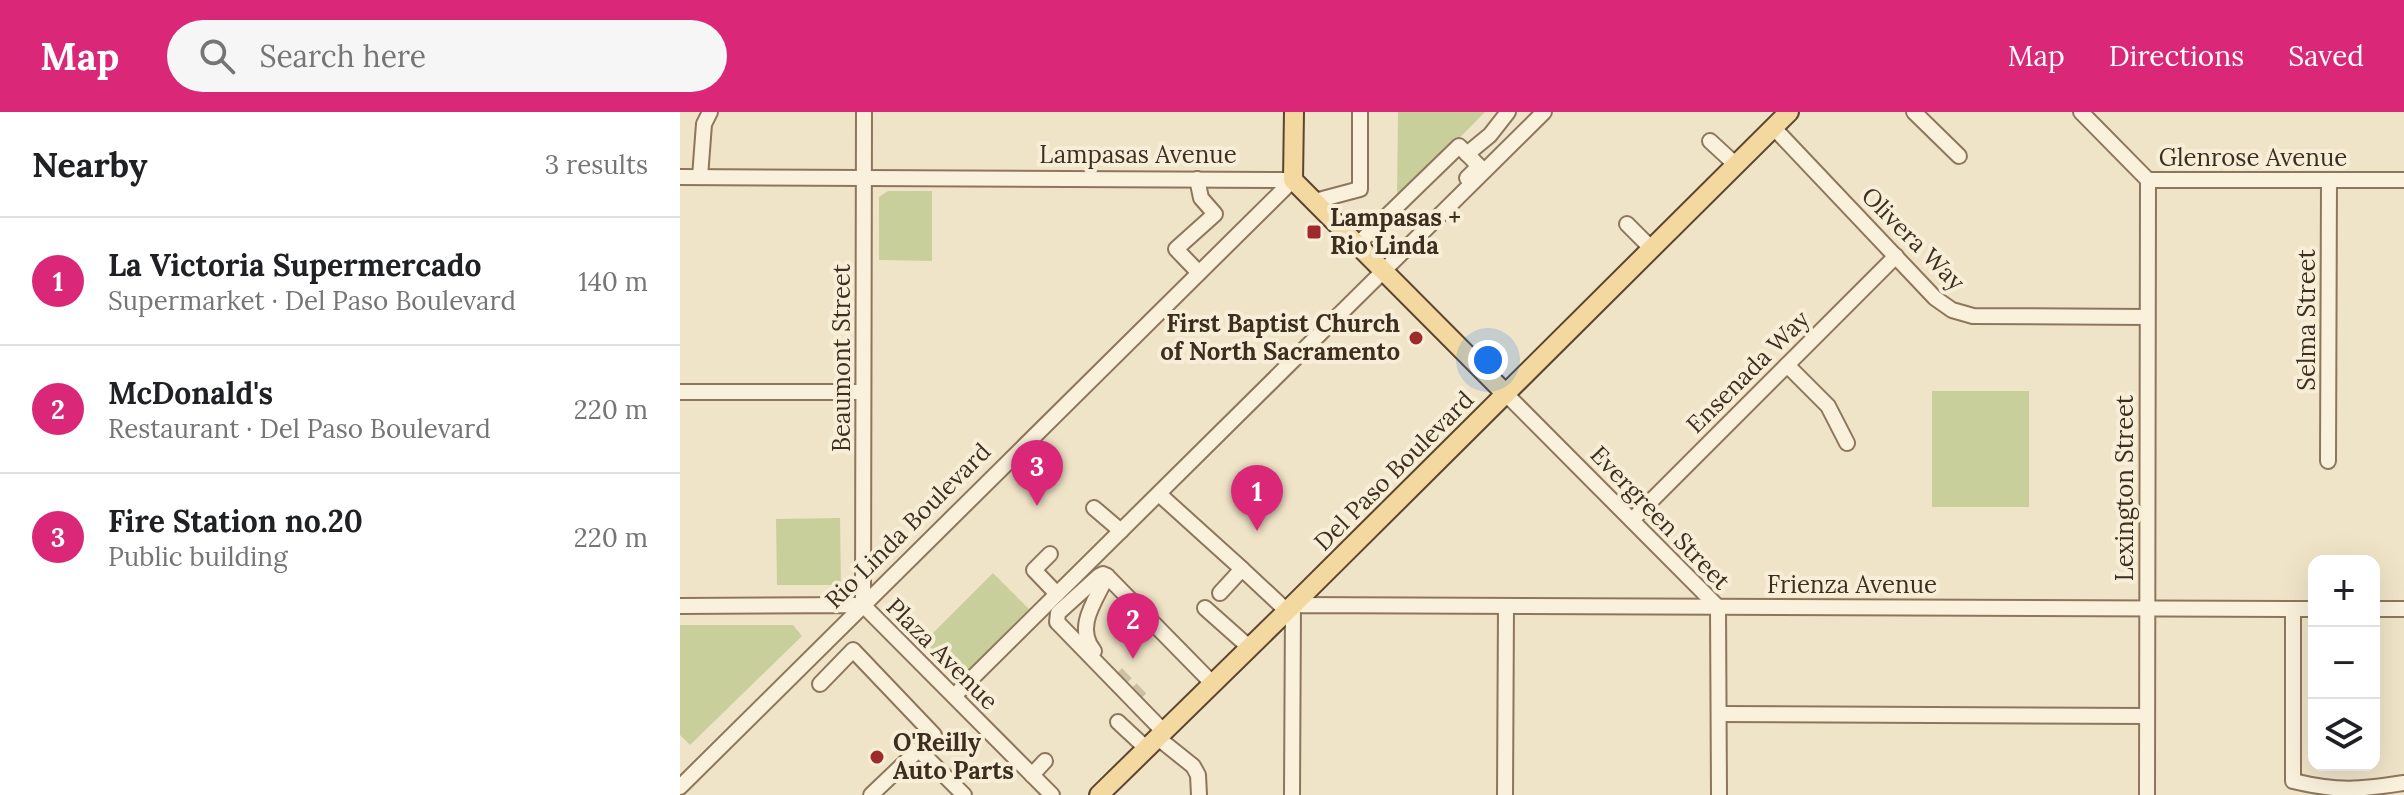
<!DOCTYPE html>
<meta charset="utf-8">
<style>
:root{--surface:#fff;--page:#f6f6f6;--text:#202124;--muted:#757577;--line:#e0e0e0;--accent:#db2777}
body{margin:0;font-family:Lora,serif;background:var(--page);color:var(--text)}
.controls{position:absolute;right:24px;bottom:24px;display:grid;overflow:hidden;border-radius:16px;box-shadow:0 8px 32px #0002}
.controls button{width:72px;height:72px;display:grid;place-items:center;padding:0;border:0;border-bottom:2px solid var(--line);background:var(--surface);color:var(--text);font:40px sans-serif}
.you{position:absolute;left:808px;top:248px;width:28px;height:28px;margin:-20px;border:6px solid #fff;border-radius:50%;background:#1a73e8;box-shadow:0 0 0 12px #1a73e833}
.badge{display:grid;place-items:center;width:52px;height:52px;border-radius:50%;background:var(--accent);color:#fff;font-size:26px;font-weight:700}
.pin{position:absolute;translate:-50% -66px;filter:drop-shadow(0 2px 4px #0008)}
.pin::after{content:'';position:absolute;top:42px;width:28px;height:24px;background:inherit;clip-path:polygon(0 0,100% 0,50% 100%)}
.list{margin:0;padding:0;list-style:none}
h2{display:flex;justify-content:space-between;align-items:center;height:104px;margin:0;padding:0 32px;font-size:34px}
h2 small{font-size:26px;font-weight:400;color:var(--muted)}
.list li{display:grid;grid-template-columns:52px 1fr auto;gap:24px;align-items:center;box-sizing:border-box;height:128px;padding:0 32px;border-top:2px solid var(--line)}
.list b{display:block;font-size:30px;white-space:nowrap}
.list p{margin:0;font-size:26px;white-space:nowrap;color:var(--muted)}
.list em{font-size:26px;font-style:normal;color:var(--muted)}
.icon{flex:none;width:44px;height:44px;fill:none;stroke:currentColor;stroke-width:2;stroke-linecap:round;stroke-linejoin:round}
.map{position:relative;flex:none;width:1724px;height:683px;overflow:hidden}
header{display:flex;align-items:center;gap:48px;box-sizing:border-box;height:112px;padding:0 40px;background:var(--accent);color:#fff}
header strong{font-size:38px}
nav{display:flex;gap:44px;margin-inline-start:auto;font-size:28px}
.search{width:560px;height:72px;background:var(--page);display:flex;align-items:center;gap:20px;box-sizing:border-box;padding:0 28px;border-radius:44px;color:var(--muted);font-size:30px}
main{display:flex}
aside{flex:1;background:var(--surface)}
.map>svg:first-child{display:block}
</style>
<header>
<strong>Map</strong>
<div class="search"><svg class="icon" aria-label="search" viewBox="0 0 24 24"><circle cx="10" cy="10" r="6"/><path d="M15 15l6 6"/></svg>Search here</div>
<nav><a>Map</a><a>Directions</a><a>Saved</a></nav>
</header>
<main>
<aside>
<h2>Nearby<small>3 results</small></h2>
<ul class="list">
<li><span class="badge">1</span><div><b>La Victoria Supermercado</b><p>Supermarket · Del Paso Boulevard</p></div><em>140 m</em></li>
<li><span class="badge">2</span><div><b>McDonald's</b><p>Restaurant · Del Paso Boulevard</p></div><em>220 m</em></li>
<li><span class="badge">3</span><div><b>Fire Station no.20</b><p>Public building</p></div><em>220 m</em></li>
</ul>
</aside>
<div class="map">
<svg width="1724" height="683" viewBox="0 0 1724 683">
<rect width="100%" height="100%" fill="#f0e4c8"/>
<g fill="#c9cf9b">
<path d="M718,0h87l-94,95 6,-11z"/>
<path d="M208,79h44v70l-53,-1v-63z"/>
<rect x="1252" y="279" width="97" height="116"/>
<path d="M160,406l1,67h-64l-1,-66z"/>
<path d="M313,461l36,36 -69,69 -36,-36z"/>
<path d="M0,513h113l9,11 -112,109 -10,-10z"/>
</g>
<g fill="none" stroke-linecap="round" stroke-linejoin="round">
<path stroke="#ccc0a6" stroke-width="14" stroke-dasharray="14 7" stroke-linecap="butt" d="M437,561l25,26"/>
<g stroke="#8d765c" stroke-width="18">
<g id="minor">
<path d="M1234,0l45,44"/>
<path d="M1401,0l67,68h256"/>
<path d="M1093,15l162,171 17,12 21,6 174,1"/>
<path d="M1030,29l26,24"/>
<path d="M787,42l23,-19 18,-23"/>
<path d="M0,65l613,3"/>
<path d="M20,65l4,-53 6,-12"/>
<path d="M517,67l4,19 14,16 -39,35 23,24"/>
<path d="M635,89l45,-12v-77"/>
<path d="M947,112l25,25"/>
<path d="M678,132l101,-98 20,20 -12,12"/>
<path d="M1107,253l41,41 19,37"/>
<path d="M0,280h183"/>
<path d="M826,282l212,213 1,188"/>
<path d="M1648,349l1,-281"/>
<path d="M479,382l83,75 -22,24"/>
<path d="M414,396l27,23"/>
<path d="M952,408l264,-264"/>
<path d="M370,442l-16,16 23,24"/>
<path d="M562,457l45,42"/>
<path d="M427,464l-4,-2 -4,2 -41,37 -1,9 107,110"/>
<path d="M427,464l106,108"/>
<path d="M183,493l1,-493"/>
<path d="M0,494l183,-1 189,190"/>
<path d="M525,496l45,40"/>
<path d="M1613,497v172c46,11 66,9 111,2"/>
<path d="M1694,497h30"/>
<path d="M414,539c-20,-24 2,-51 13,-75"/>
<path d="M140,572l33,-34 81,85 -63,60"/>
<path d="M274,584l590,-584"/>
<path d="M1040,602l427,2"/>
<path d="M438,610l29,27"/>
<path d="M478,626l35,28 5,9 1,20"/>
<path d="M239,638l45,45"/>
<path d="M352,663l13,-14"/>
<path d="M0,675l613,-607"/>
<path d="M612,683l1,-190 1021,4"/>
<path d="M825,683l1,-189"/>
<path d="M1467,683l1,-615"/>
</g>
</g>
<g stroke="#5b4430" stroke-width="22">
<g id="major">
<path d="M614,0l-1,68 213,214"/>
<path d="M419,683l194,-190 496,-493"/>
</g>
</g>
<use href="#minor" stroke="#faf1dc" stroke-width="14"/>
<use href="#major" stroke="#f3d9a0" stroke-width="18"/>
</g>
<g fill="#9e2a2b" stroke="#f7eed8" stroke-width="3">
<rect x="626" y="112" width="16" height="16" rx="4"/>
<circle cx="736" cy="226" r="8"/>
<circle cx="197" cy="645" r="8"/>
</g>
<g text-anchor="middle" stroke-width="8" stroke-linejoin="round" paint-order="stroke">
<g font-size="24" fill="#3d2e20" stroke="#f7eed8">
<text x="458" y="51">Lampasas Avenue</text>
<text x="1573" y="54">Glenrose Avenue</text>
<text transform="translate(1233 127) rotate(45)" y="8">Olivera Way</text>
<text transform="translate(1627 208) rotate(-90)" y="8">Selma Street</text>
<text transform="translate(162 246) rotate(-90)" y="8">Beaumont Street</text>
<text transform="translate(1068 260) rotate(-45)" y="8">Ensenada Way</text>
<text transform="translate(714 359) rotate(-45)" y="8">Del Paso Boulevard</text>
<text transform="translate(1445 376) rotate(-90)" y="8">Lexington Street</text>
<text transform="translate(980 406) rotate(46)" y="8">Evergreen Street</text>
<text transform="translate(228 414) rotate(-45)" y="8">Rio Linda Boulevard</text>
<text x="1172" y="481">Frienza Avenue</text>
<text transform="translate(262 542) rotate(45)" y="8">Plaza Avenue</text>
</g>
<g font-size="24" font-weight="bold" fill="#3d2e20" stroke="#f7eed8" text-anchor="start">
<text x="650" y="114">Lampasas +<tspan x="650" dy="28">Rio Linda</tspan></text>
<text x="720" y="220" text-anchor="end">First Baptist Church<tspan x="720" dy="28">of North Sacramento</tspan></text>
<text x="213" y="639">O'Reilly<tspan x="213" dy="28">Auto Parts</tspan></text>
</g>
</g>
</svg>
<div class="controls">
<button>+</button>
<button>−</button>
<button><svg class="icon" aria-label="layers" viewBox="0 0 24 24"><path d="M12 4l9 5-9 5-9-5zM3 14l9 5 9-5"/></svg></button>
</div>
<div class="you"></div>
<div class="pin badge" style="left:577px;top:419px">1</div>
<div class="pin badge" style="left:453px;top:547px">2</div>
<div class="pin badge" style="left:357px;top:394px">3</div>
</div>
</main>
